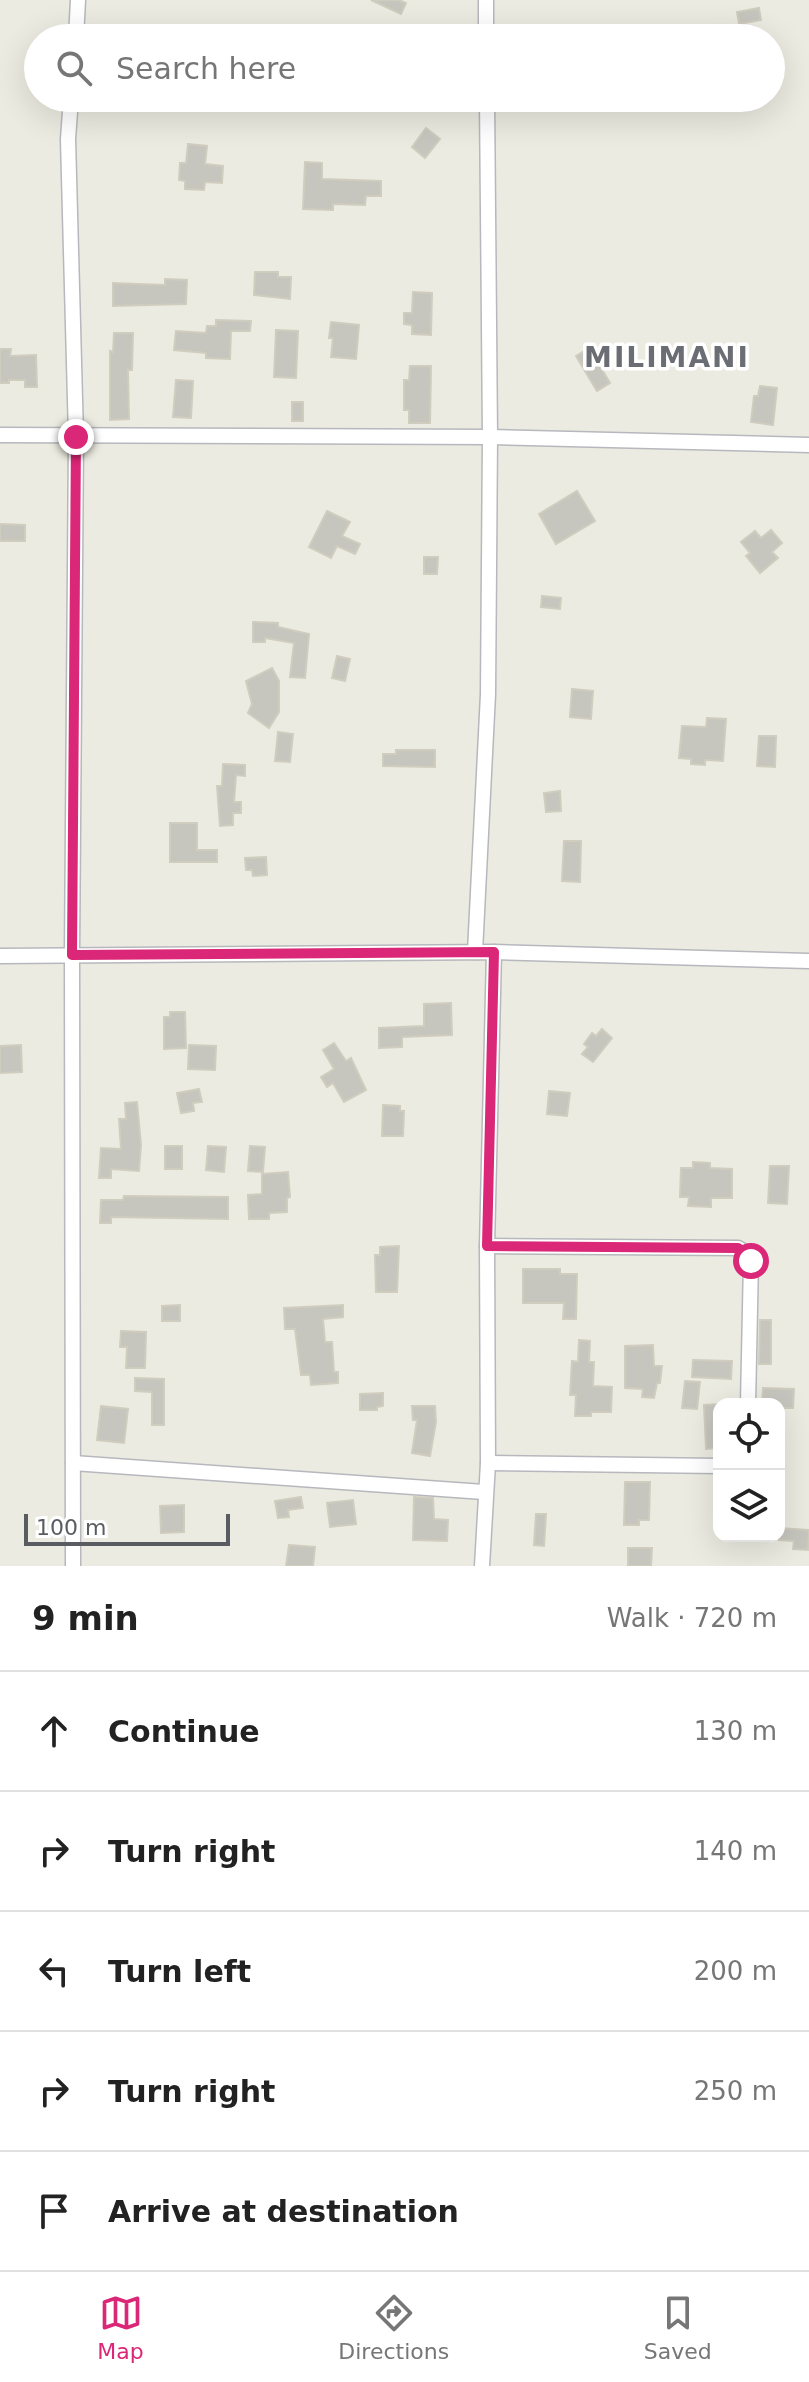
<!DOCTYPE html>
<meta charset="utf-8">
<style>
:root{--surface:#fff;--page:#f6f6f6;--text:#222;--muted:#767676;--line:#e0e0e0;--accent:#db2777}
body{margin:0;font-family:"DejaVu Sans",sans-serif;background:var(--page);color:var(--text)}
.controls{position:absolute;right:24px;bottom:24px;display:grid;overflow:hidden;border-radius:16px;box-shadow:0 8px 32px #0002}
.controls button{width:72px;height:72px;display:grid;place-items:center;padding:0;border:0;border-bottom:2px solid var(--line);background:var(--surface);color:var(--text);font:40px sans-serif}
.scale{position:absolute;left:24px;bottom:20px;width:206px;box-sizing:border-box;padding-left:8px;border:4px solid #595c61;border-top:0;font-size:22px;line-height:28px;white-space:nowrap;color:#595c61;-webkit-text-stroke:6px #fff;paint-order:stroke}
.stop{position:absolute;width:24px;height:24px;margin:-18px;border:6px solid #db2777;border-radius:50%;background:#fff}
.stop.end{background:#db2777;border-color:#fff;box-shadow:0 2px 8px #0008}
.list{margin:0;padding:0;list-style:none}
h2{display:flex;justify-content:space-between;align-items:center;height:104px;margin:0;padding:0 32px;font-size:34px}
h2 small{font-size:26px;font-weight:400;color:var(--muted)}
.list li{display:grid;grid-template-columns:52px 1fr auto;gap:24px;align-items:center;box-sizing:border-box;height:120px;padding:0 32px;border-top:2px solid var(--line)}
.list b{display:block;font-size:30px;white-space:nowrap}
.list em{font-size:26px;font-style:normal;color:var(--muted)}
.icon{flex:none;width:44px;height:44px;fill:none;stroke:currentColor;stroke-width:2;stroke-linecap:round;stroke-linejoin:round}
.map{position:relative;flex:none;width:809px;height:1566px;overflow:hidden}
.search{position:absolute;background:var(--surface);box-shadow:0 8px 32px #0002;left:24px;right:24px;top:24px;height:88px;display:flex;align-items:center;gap:20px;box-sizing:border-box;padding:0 28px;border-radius:44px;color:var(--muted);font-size:30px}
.sheet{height:704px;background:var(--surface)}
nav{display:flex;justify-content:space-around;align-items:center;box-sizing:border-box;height:112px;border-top:2px solid var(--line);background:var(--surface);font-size:22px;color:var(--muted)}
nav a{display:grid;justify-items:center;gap:4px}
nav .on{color:var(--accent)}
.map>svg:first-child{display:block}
</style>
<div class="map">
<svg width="809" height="1566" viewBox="0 0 809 1566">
<rect width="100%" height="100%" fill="#ecebe1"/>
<g fill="#c6c5be" stroke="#d0cdbf" stroke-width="2">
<path d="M371,0h28l7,3 -5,11z"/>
<path d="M759,8l2,12 -22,4 -2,-12z"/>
<path d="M426,128l14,11 -15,19 -13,-11z"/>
<path d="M188,144l19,2 -2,18 18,2 -1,17 -17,-1 -1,8 -19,-1v-8l-6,-1 1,-17h6z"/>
<path d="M305,162l17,1v16l59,2v15h-15l-1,9 -32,-1v6l-30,-1z"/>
<path d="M255,272h23v5h13l-1,22 -36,-4z"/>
<path d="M165,279l22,1 -1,24 -73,2v-23l52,2z"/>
<path d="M413,292l19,1 -1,42 -19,-1v-9l-8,-1v-11h8z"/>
<path d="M216,320l35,1 -1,10h-19l-1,28 -24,-1v-5l-32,-3 2,-19 30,2 1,-7h9z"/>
<path d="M331,322l28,3 -3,34 -25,-2 2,-19h-4z"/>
<path d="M276,330l22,1 -2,47 -22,-1z"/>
<path d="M114,333h19l-1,37h-4l1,49 -19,1v-69l3,1z"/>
<path d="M589,348l21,35 -13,8 -21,-35z"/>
<path d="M0,349h11l-1,7 26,-1 1,32h-12v-7h-16v3h-9z"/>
<path d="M410,366h21l-1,57h-21v-13h-5v-30h5z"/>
<path d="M176,380l17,1 -2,37 -18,-1z"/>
<path d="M760,386l17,2 -4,37 -22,-3 3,-26h4z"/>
<rect x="292" y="402" width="11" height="19"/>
<path d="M577,491l18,30 -39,23 -17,-30z"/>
<path d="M327,511l23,11 -8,14 18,8 -5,10 -18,-8 -6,12 -22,-11z"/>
<path d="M0,524l25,1v16h-25z"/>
<path d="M771,530l11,13 -10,9 6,6 -18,15 -14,-17 4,-3 -9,-11 14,-11 6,7z"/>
<path d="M424,557h14l-1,17h-13z"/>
<path d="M542,596l19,2 -1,11 -19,-2z"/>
<path d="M253,622l25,1v4l31,7 -4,44 -15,-1 4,-34 -29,-5v4h-12z"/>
<path d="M337,656l13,3 -5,22 -13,-3z"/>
<path d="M272,668l7,13v31l-10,16 -21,-15 4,-9 -6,-23z"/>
<path d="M572,689l21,2 -2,28 -21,-2z"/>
<path d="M707,718l19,1 -3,42 -18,-1v5l-14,-1v-5l-12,-1 3,-32 24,1z"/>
<path d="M278,732l15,2 -3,28 -15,-1z"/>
<path d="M759,736h17l-1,31 -18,-1z"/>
<path d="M396,750h39v17l-52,-1v-12h13z"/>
<path d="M223,764l22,1v11l-9,-1 -2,27h7v11h-8v12l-13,1 -3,-40h5z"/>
<path d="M560,791l1,20 -15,1 -2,-19z"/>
<path d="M170,823h27v27h20v12h-47z"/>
<path d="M564,841h17l-1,41 -18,-1z"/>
<path d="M266,857l1,18 -14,1 -1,-6h-6l-1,-12z"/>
<path d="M451,1003l1,32 -50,2v10l-23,1v-20l45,-2v-22z"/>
<path d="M170,1012h15l1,36 -22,1v-32h6z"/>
<path d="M602,1029l10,9 -19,24 -11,-8 6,-7 -4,-3 8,-11 4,3z"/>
<path d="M334,1043l12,18 5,-3 15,32 -22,12 -11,-19 -6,4 -6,-10 13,-8 -11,-19z"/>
<path d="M21,1045l1,27 -22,1v-27z"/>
<path d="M189,1045l27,1 -1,24 -27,-1z"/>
<path d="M199,1089l3,13 -9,1 1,8 -13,2 -4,-20z"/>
<path d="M549,1091l21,2 -3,23 -20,-2z"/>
<path d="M137,1102l4,43 -2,26 -28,-2v9h-12l2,-30 20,1 -2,-30h7l-1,-16z"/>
<path d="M383,1105l17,1v5h4l-1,25h-21z"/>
<rect x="165" y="1146" width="17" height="23"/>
<path d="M208,1146l18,1 -2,25 -18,-2z"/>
<path d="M250,1146l15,1 -2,25 -15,-1z"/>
<path d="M693,1162l17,1v5l22,1v29h-21v9l-23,-1 1,-9h-9l1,-29h12z"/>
<path d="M770,1166h19l-2,38 -19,-1z"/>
<path d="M288,1172l2,25 -3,1v14l-18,1v6h-20l-1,-24 14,-1v-20z"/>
<path d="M124,1196l104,1v22l-117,-2v6h-11l1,-23h22z"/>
<path d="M399,1246l-2,46h-21l-1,-37h5v-8z"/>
<path d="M523,1269h37v5h17l-1,45h-13l1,-16h-41z"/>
<path d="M180,1305v16h-18v-15z"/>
<path d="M343,1305v12l-20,2 2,23h7l2,30h4v11l-27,2 -1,-10h-9l-6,-46h-10l-1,-21z"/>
<path d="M760,1320h11v44h-12z"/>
<path d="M121,1331l25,1 -1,36h-19l1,-21h-7z"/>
<path d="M579,1340l11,1 -1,21h5l-1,24 19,1 -1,25h-20v4h-16l1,-21h-6l2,-34 6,1z"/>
<path d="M653,1345l1,21h8l-2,17h-3l-3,15 -12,-1 1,-8 -18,-1v-42z"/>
<path d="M693,1360l39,1 -1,18 -39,-2z"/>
<path d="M135,1378l29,1v46h-12v-33l-17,-1z"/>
<path d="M685,1381l15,1 -3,27 -15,-1z"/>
<path d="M763,1388l31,1 -1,19h-14v-4h-17z"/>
<path d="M383,1393v13l-6,1v3h-17v-16z"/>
<path d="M719,1404v44l-13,1 -2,-44z"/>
<path d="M101,1406l27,3 -4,34 -27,-3z"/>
<path d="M412,1406h23l1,16 -6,34 -18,-3 5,-33h-4z"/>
<path d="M625,1482h25l-1,38h-10v5h-15z"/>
<path d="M301,1497l2,11 -15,2 1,7 -11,1 -3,-17z"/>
<path d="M414,1497l19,1 1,21 14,1 -1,21 -34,-1z"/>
<path d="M353,1500l3,24 -26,3 -3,-24z"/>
<path d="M184,1505v27l-23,1 -1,-27z"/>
<path d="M536,1514h10l-2,32 -10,-1z"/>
<path d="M779,1528l30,2 -1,20 -15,-1 1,-8 -15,-1z"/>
<path d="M289,1545l26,2 -2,19h-27z"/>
<path d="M628,1548h24l-1,18h-23z"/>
</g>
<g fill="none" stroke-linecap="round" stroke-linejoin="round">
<g stroke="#b6b8bd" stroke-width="17">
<g id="street">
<path d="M486,0v38"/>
<path d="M76,38l2,-38"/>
<path d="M71,98l-3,41 8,298 -4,518 1,611"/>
<path d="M0,435l490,2 319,8"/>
<path d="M475,952l13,-258 2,-257 -3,-339"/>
<path d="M0,956l494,-4 315,9"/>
<path d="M487,1246l251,2 8,5 5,8 -3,143"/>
<path d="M73,1463l411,29"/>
<path d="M488,1463l231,3"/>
<path d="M482,1566l6,-103 -1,-217 7,-294"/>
</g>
</g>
<use href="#street" stroke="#fff" stroke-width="14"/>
</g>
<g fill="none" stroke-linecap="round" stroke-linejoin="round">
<path stroke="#db2777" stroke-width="10" d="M76,437l-4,518 422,-3 -7,294 251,2 8,5 5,8"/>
</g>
<g text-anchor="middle" stroke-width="7" stroke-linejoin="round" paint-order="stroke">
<g font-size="28" font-weight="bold" letter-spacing="2" fill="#6a6d73" stroke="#fff">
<text x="667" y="367">MILIMANI</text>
</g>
</g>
</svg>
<div class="controls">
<button><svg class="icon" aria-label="locate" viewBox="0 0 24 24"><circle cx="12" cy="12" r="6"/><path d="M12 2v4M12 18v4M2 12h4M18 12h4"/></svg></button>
<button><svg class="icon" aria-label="layers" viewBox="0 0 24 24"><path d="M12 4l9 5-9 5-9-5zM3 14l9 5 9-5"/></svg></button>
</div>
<div class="scale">100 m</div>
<div class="stop" style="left:751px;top:1261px"></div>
<div class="stop end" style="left:76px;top:437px"></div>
<div class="search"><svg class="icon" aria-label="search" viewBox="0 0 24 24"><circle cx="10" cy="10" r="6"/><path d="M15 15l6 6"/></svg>Search here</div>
</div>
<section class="sheet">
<h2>9 min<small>Walk · 720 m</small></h2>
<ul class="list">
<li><svg class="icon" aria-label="ahead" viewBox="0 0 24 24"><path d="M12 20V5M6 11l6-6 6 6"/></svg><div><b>Continue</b></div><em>130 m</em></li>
<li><svg class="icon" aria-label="right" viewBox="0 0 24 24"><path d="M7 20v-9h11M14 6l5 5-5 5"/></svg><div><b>Turn right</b></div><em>140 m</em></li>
<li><svg class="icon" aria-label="left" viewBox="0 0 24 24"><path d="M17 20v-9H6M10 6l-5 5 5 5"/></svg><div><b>Turn left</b></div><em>200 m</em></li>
<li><svg class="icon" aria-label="right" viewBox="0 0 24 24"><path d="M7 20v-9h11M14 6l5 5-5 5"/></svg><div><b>Turn right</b></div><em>250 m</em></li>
<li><svg class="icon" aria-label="arrive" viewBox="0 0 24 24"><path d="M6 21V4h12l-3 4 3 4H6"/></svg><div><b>Arrive at destination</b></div></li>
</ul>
</section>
<nav>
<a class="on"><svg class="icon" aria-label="map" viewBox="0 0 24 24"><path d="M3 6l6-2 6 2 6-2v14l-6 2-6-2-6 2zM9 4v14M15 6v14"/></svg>Map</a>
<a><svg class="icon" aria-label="directions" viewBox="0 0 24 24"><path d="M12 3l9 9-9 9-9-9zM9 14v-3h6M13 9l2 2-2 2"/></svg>Directions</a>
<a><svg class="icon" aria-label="saved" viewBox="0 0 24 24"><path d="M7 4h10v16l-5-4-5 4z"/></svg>Saved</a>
</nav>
